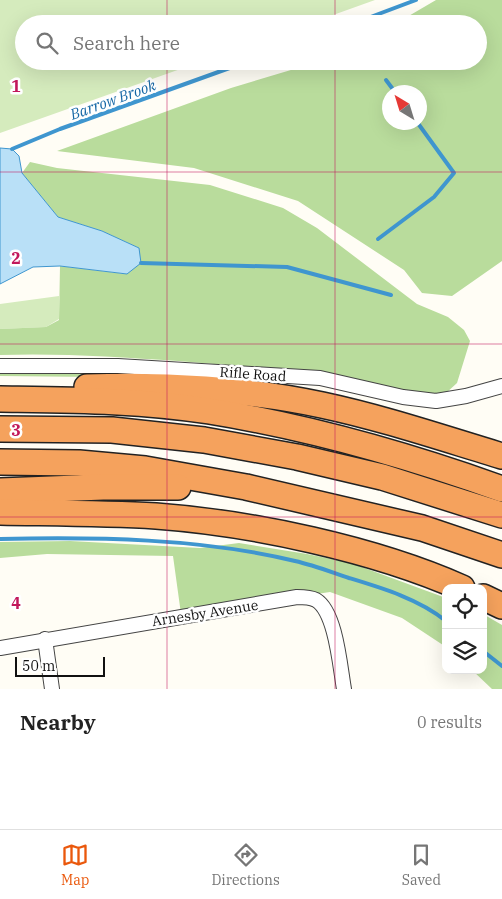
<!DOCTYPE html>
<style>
:root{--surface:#fff;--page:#f2f2f2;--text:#222;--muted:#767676;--line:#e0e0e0;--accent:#ea580c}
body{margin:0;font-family:"IBM Plex Serif",serif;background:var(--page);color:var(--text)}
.controls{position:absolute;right:15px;bottom:15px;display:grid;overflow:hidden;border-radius:10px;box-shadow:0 5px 20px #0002}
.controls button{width:45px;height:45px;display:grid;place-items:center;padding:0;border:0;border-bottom:1px solid var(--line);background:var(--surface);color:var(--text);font:25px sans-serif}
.compass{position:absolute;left:382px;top:85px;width:45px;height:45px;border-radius:50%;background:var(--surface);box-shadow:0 5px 20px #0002;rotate:322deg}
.scale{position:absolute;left:15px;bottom:12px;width:90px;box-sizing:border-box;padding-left:5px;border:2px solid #111;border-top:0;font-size:14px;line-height:18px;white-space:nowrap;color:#111;-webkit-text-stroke:4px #fff;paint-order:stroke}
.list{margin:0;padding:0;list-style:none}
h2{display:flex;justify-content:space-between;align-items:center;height:65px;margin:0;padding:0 20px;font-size:21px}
h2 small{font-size:16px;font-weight:400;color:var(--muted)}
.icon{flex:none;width:28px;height:28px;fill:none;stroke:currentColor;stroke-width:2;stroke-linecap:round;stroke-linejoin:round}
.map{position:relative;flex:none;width:502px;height:689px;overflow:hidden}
.search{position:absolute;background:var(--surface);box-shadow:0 5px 20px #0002;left:15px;right:15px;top:15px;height:55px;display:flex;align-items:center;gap:12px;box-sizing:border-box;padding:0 18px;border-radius:28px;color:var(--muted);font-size:19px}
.sheet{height:140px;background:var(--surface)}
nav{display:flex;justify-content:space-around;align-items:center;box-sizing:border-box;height:70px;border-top:1px solid var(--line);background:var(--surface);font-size:14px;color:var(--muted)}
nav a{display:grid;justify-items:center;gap:2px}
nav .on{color:var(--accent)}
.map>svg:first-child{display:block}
</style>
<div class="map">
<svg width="502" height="689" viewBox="0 0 502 689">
<rect width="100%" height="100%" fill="#fffdf5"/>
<g fill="#d5ebbd">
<path d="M0,0h375l-67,24h-284v37h179l-203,72z"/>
<path d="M59,296v23l-13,8 -46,2v-25z"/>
</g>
<g fill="#b9dc9c" fill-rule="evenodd">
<path d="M436,0h66v261l-50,35 -30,-3 -18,-23 -106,-69 -104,-33 -137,-17 174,-63 90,-27h157v-37h-83zM390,92h30v30h-30z"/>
<path d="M30,162l27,6 153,17 73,23 34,20 100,76 31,13 16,13 6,11 -13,42 -12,11c-43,3 -85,-13 -127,-20 -46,-6 -93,-9 -140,-13 -59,-4 -119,-8 -178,-6v-26l46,-2 13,-7 1,-54 66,8 13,-26 -37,-17 -44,-14 -36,-44z"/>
<path d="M94,370v7l-94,-1v-5z"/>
<path d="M70,541l130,7 39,-5 68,11 44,9 95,35v49l-44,-29 -72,-26 -149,22 -8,-58 -126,-2 -47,4v-16z"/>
<path d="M483,614l19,11v64h-10l-20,-19h11z"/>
</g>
<path fill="#b9e0f7" stroke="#3f96cf" d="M0,148l12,1 7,7 3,17 36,44 44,14 37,17 2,15 -14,11 -67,-8 -27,1 -33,17z"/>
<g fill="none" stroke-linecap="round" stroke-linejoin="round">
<g stroke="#3f96cf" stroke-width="4">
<path d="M352,24l64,-24"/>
<path d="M386,80l9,12"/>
<path d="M12,149l48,-20 189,-68"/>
<path d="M378,239l56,-42 20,-24 -37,-51"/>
<path d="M141,263l146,4 104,28"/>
<path d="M0,539c97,-2 200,-1 295,22 18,4 36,11 54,17 33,10 70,21 97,43"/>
<path d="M483,651l19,15"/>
</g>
<g stroke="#444" stroke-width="16">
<g id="street">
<path d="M0,366h118l202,12 83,19 33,4 30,-5 36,-10"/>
<path d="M45,639l7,50"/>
<path d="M0,648l297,-51c7,0 13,0 19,3 20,12 24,67 28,89"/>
</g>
</g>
<g stroke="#222" stroke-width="28">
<g id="highway">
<path d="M87,387c75,-3 162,2 235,18 61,13 120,33 180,51"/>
<path d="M0,399c69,1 140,1 209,12 99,16 198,44 293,78"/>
<path d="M0,429l112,1 92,10 93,17 85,20 120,38"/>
<path d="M0,462l79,1 66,6 101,18 176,41 80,27"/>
<path d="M0,491l103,-4h75"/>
<path d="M0,512c52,1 104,1 156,4 96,7 218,33 306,72"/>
<path d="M483,597l19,9"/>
</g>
</g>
<use href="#street" stroke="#fff" stroke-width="14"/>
<use href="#highway" stroke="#f5a25d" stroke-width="25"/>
</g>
<path fill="none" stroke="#c2185b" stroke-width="1" stroke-opacity="0.55" d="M167,0v24M335,0v24M167,61v628M335,61v628M0,172h502M0,344h502M0,517h502"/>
<g text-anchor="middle" stroke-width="5" stroke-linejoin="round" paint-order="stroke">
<g font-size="14" fill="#111" stroke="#fff">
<text transform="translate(253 374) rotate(4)" y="5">Rifle Road</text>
<text transform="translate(205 613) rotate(-9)" y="5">Arnesby Avenue</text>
</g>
<g font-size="15" font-style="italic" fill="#1768a6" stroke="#fff">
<text transform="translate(113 100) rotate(-20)" y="5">Barrow Brook</text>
</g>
</g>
<g font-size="16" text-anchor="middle" font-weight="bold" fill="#c2185b" stroke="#fff" stroke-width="5" stroke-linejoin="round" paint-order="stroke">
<text x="16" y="92">1</text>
<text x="16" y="264">2</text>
<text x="16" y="436">3</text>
<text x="16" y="609">4</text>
</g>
</svg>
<div class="controls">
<button><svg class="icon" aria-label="locate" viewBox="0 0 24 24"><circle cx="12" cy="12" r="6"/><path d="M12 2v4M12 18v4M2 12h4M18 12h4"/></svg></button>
<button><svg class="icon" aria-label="layers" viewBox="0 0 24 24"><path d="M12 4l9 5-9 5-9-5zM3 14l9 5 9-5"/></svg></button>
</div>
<svg class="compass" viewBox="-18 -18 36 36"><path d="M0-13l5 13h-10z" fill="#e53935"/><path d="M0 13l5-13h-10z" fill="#767676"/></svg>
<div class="scale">50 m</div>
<div class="search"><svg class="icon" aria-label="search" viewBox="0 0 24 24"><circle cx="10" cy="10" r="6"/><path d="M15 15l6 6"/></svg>Search here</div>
</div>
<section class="sheet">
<h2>Nearby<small>0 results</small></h2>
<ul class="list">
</ul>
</section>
<nav>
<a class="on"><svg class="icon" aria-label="map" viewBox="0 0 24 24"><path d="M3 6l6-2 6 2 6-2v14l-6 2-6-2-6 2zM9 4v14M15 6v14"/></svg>Map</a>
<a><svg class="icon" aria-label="directions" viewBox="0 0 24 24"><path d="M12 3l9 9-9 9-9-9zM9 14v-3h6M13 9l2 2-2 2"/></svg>Directions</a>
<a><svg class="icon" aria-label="saved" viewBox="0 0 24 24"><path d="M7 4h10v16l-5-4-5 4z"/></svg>Saved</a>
</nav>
